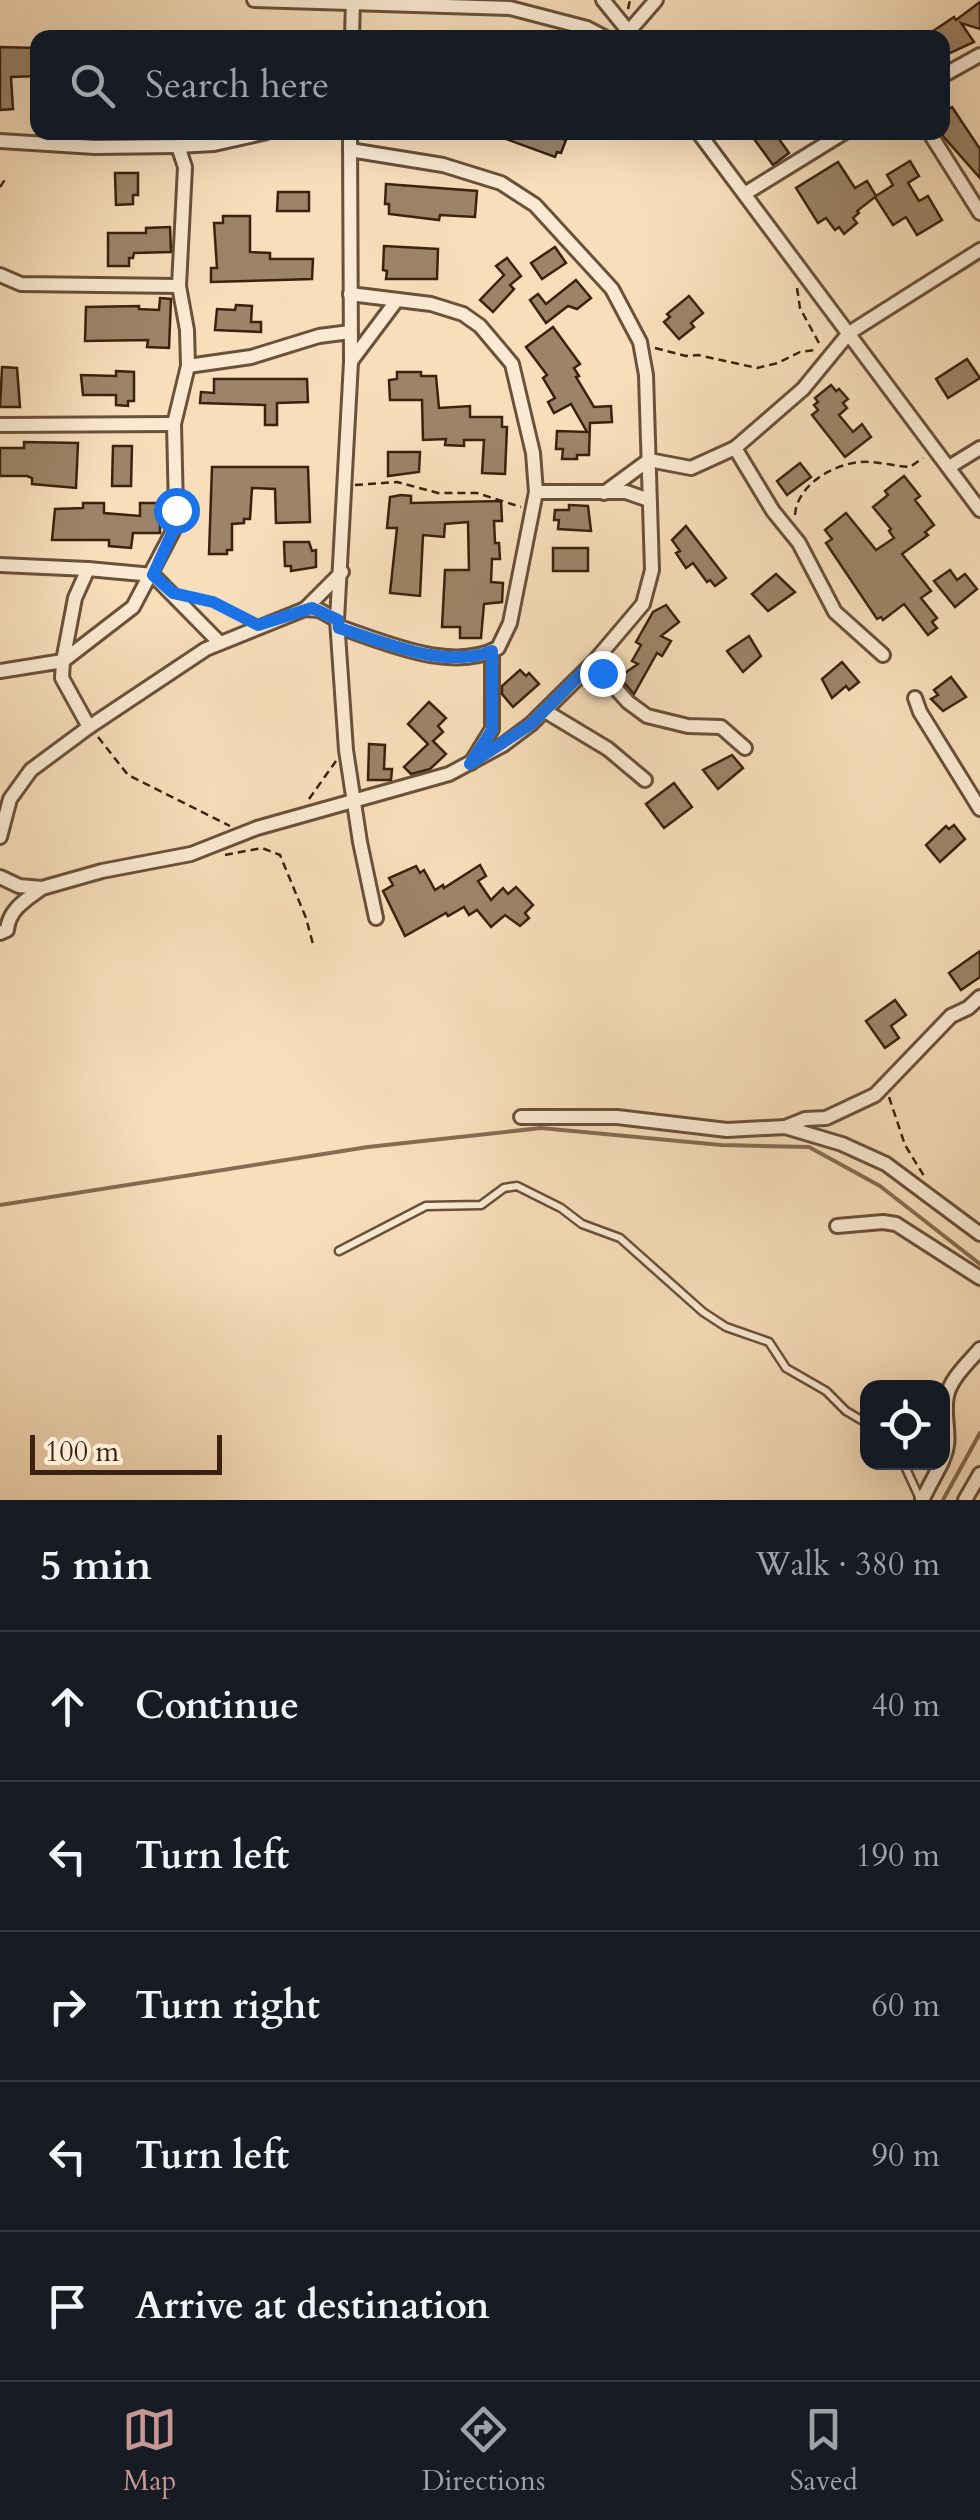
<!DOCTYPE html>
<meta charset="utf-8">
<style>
:root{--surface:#171b24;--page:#20242c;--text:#f1f3f6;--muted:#9ea1a6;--line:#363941;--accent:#c59692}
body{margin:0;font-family:Cardo,serif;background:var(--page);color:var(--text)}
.controls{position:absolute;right:30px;bottom:30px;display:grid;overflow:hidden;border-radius:20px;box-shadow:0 10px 40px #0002}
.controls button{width:90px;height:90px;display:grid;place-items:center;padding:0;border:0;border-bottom:2px solid var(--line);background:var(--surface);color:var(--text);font:50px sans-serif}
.scale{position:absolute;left:30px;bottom:25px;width:192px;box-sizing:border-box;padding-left:10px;border:5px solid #3b220e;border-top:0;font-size:28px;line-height:35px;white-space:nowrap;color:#3b220e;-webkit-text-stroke:8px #faead3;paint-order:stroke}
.stop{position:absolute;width:30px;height:30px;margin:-22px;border:8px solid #1a73e8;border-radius:50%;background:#fff}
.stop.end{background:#1a73e8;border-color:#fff;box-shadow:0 2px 10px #0008}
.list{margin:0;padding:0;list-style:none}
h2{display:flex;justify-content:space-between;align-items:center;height:130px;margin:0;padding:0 40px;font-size:42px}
h2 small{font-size:32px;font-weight:400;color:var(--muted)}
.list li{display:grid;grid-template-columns:65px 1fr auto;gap:30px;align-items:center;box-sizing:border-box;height:150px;padding:0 40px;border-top:2px solid var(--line)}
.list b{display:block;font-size:38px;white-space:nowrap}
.list em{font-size:32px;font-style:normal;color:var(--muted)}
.icon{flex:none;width:55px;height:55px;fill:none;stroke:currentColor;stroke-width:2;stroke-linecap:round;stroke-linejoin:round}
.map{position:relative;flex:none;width:980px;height:1500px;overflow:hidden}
.search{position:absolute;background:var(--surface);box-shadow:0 10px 40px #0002;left:30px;right:30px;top:30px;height:110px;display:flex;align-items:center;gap:25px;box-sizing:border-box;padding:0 35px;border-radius:20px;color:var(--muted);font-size:38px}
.sheet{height:880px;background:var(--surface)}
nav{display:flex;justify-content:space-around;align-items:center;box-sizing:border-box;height:140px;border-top:2px solid var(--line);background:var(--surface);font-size:28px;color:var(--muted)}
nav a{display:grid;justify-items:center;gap:5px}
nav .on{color:var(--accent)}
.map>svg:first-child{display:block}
</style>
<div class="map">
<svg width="980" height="1500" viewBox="0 0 980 1500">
<rect width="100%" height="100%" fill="#f8debb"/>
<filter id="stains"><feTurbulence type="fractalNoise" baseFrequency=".002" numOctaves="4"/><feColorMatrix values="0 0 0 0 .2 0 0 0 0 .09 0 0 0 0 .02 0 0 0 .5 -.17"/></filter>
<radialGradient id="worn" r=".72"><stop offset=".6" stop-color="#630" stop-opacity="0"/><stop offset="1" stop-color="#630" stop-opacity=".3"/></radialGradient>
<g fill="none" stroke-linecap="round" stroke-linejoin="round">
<g stroke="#866c52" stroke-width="4">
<path d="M0,1205l368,-58 173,-19 180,17 88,2 71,39 100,78"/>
<path d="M943,1500l37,-67"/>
</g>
</g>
<g fill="#9d8468" stroke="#3b220e" stroke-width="2.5">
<path d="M980,2v27l-19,-6 13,19 -26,12 -6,-9v-7h-4l-5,-7 21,-14 2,3z"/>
<path d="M0,47l38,1v28l-27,1 2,32 -13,1z"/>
<path d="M952,107l28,42v29l-38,-43v-20z"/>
<path d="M487,132h78l-2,7 3,1 -5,13 -4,-1 -2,5z"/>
<path d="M762,132h12l15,21 -16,12 -19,-26z"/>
<path d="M910,161l9,15 -11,7 11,18 9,-5 14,24 -25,15 -11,-18 -13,8 -18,-28 -18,14 2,2 -6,5 4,5 -13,11 -5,-7 -4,3 -9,-12 -8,5 -22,-35 42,-26 17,26 12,-7 9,15 17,-11 -6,-10z"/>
<path d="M115,173h23v22h-5v9l-17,1z"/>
<path d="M386,184l91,7 -2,26 -35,-2 -1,5 -50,-6v-10h-4z"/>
<path d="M278,192h31v19h-32z"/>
<path d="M223,216h27v36l20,1v6h43l-1,20 -101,3v-14h6l-3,-45h9z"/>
<path d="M170,227l1,25 -37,1 -1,5h-4v8h-21v-33h38v-5z"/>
<path d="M384,246l54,3 -1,30h-51l1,-8 -4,-1z"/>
<path d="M555,247l11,16 -24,16 -11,-16z"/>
<path d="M507,258l14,18 -11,9 4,4 -21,23 -13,-12 24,-25 -8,-9z"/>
<path d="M576,280l15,18 -14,11 -9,-3 -22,17 -16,-23 8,-6 8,10z"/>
<path d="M689,296l14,17 -12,10 3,4 -15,12 -15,-17 6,-5 -3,-3z"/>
<path d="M160,298l11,1 -2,49 -22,-1 1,-7 -63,1 1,-34 53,-1v3l20,1z"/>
<path d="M236,305l16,1 -1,16h10v10l-46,-2 2,-21 18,1z"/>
<path d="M553,327l27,37 -6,4 5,8 -3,1 18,30 17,-1 1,16 -22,1 -1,32h-12v4h-15l1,-10h-7l1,-18 30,1 -16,-28 -17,9 -6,-11 7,-4 -12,-20 4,-3 -21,-28z"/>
<path d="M967,359l13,19 -32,20 -12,-19z"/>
<path d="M2,367l15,1 3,39h-20z"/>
<path d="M116,371l18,1v29h-6v5l-12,-1v-10h-33l-2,-20 35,1z"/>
<path d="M397,372h24v4h15l3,32 31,-2v11h32v10h5l-2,47 -23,-1 2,-33h-20v6l-19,-1 1,-6 -23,1 -1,-40h-32l-1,-20 8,-1z"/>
<path d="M214,379h93l1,23 -31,1v22h-12v-20l-65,-2 1,-11 13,1z"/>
<path d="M831,385l5,6 3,-2 9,10 -5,4 4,5 -8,7 14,17 9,-8 9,13 -26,20 -33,-42 6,-5 -4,-5 4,-3 -3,-4z"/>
<path d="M24,442l54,1 -2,45 -44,-4v-6l-5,-2h-27v-28h24z"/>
<path d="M113,446h19l-1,40h-19z"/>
<path d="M388,452h32l-1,20 -31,4z"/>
<path d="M800,463l11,14 -24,18 -10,-14z"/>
<path d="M212,467h96l2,55 -34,1 -1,-34 -23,-1 -2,31h-6v4l-12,1v26h-5v4h-18z"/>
<path d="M904,476l16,20 -5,4 19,25 -9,7 3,3 -26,19 29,37 -10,7 16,20 -5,4 5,6 -9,7 -24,-31 -21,16 -2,-3 -4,2 -51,-76 6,-4 -7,-9 21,-17 30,37 18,-12 -5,-7 2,-2 -18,-22 15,-12 -3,-4z"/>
<path d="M401,495l10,1v7l90,-2 1,20h-8l1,22h4l1,16h-8l-1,23 12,1 -1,19 -18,2 -3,34h-21v-11h-18l3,-57h24l-1,-48 -23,2 -1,13 -21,-2 -3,61 -30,-3 7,-65h-10l3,-31z"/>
<path d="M83,503h21v10l36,3v-13h20v30h-27l-2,15 -22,-2v-6h-57l3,-31 28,-1z"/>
<path d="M569,505l19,1 3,25 -33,-2 1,-9h-5l1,-10h14z"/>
<path d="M686,526l40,52 -11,8 -5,-6 -3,2 -14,-19 -7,5 -10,-15 4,-2 -8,-11z"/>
<path d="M284,542h25l3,9 4,-1v17l-25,4v-5h-6z"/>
<rect x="553" y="548" width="35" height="23"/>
<path d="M950,570l7,10 8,-6 12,15 -22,18 -21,-26z"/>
<path d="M776,574l19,18 -27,19 -16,-17z"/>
<path d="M666,605l13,17 -18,14 10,5 -9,15 -5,-3 -23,41 -15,-17 19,-13 -6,-3 9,-16 -5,-3 17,-30z"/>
<path d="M749,636l12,20 -18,16 -16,-21z"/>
<path d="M842,662l17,20 -10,8 -3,-4 -14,12 -10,-19z"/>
<path d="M520,670l6,6 3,-3 10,11 -26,23 -11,-13v-8z"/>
<path d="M951,677l15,20 -23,14 -12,-12 7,-4 -4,-5z"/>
<path d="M429,702l17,16 -8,8 5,6 -10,9 13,13 -16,15 -19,5 -7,-7 24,-23 -20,-20z"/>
<path d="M369,744l16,1 -1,24h8l-1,11h-23z"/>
<path d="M732,755l11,13 -25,21 -15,-19z"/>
<path d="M674,783l18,24 -28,21 -18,-24z"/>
<path d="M954,825l11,14 -25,23 -14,-17 20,-19 3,3z"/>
<path d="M480,865l6,11 -8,5 13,19 12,-12 5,6 8,-7 17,18 -8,8 4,5 -9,8 -15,-11 -14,12 -14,-17 -8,5 -5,-8 -16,9 -2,-3 -41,23 -22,-45 10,-6 -4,-7 27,-12 4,7 4,-3 11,20 8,-5 1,3z"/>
<path d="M980,951v26l-19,13 -12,-17z"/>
<path d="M895,1000l11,15 -15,11 8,12 -14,10 -19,-27z"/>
</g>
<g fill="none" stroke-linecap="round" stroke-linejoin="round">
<g stroke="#6a5139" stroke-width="11">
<g id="lane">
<path d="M339,1251l87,-45 55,-1 23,-17 13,-2 44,22 21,16 38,14 83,74 23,15 43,15 17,26 40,23 20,20 22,13"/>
<path d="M903,1462l17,37"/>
</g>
</g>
<g stroke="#6a5139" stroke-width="18">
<g id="street">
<path d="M254,0l256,8 77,20 19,10"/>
<path d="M603,0l26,32"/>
<path d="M352,38l1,-38"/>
<path d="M623,38l33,-38"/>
<path d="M942,76l38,-21"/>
<path d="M350,132l1,230 -14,258 9,130 14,92 16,76"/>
<path d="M698,132l282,378"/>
<path d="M929,132l51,81"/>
<path d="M0,141l95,6 83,-1 36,-2 53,-12"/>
<path d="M746,193l99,-61"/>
<path d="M0,275l21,9 158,2"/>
<path d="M352,360l45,-60"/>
<path d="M188,366l63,-9 68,-21 31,-4"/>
<path d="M0,425l174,-1"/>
<path d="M735,448l38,63 26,32 36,69 48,43"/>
<path d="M949,467l31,-19"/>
<path d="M536,492h90l23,8"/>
<path d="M604,493l45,-33 42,8 44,-20 68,-59 46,-56 131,-83"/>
<path d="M0,565l88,4"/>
<path d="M305,609l37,-37"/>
<path d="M339,627c46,15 112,46 159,21l12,-25 26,-131 -3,-39 -21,-89 -32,-38 -17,-12 -32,-10 -81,-10"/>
<path d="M593,663l35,39 19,14 41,10 33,1 24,21"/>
<path d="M0,671l63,-10 12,-63 13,-29 65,6 66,67"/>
<path d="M915,698l5,14 60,97"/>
<path d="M545,711l63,38 37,31"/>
<path d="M89,727l-27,-49 1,-17 70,-54 40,-76 3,-21 -2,-86 14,-58 -1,-36 -8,-44 6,-119 -7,-21"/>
<path d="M471,763l21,-34v-78"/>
<path d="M0,837l10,-38 21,-29 58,-43 117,-78 99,-40 14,1 18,10"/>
<path d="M0,877l19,9 23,2 60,-17 89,-17 66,-26 192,-54 54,-29 28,-21 62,-61 50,-59 9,-34 -6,-195 -6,-33 -28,-53 -77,-84 -34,-22 -58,-18 -93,-15"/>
<path d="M0,933l7,-3c2,-21 19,-30 35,-42"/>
<path d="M521,1117h96l110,13 58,-3 57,17 44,20 94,70"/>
<path d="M785,1127l20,-8 21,-1 49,-23 76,-79 17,-8 12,-11"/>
<path d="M837,1226l46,-4 13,2 84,54"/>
<path d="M942,1461c12,-23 0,-41 5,-65 4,-18 21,-33 33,-47"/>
<path d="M922,1500l20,-38"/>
<path d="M965,1500l15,-26"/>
</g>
</g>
<g stroke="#3b220e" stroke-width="2.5" stroke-dasharray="8 5" stroke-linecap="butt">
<path d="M628,9l2,-9"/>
<path d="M0,187l6,-9"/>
<path d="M797,288l3,20 20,37"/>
<path d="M655,348l31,8 12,-1 59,13 21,-5 22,-11 15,-2"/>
<path d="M355,485l42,-3 41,11h39l44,14"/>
<path d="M795,515c2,-30 38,-51 66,-53 16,-1 33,4 49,5l13,-9"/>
<path d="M194,597l19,4 33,17"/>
<path d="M98,737l30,38 102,51"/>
<path d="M309,799l27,-38"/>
<path d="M225,855l37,-7 18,7 26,63 8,30"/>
<path d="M889,1097l16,48 19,31"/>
</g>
<use href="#lane" stroke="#faead3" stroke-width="6"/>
<use href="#street" stroke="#faead3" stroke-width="12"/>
</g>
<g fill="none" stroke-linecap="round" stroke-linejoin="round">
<path stroke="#1a73e8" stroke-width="12" d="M176,510l-3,21 -20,44 20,18 40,9 45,23 54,-17 26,12 1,8c45,14 106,42 153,23v79l-22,34 61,-40 61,-61 10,10"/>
</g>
<rect width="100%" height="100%" filter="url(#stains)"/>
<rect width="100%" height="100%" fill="url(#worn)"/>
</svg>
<div class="controls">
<button><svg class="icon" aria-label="locate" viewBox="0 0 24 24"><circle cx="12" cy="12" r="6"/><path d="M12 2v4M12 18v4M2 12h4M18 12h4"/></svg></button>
</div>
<div class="scale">100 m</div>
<div class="stop" style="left:176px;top:510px"></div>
<div class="stop end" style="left:602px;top:673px"></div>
<div class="search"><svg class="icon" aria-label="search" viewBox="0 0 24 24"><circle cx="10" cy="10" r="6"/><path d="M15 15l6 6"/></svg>Search here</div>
</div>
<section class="sheet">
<h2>5 min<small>Walk · 380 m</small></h2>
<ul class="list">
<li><svg class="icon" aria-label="ahead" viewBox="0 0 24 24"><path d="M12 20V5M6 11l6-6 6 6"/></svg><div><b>Continue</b></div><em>40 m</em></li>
<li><svg class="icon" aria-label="left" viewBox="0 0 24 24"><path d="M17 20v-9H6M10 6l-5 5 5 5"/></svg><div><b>Turn left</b></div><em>190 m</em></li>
<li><svg class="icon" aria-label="right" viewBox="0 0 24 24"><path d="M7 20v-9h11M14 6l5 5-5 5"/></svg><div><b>Turn right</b></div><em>60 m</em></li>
<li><svg class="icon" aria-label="left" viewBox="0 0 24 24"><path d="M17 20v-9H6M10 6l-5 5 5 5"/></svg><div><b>Turn left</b></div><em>90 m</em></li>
<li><svg class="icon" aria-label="arrive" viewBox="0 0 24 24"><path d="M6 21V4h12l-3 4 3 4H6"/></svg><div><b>Arrive at destination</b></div></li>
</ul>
</section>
<nav>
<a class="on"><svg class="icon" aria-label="map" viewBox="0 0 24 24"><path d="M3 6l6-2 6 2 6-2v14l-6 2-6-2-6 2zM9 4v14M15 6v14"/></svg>Map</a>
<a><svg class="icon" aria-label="directions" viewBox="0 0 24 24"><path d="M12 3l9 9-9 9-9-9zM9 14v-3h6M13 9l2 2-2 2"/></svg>Directions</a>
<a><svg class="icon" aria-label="saved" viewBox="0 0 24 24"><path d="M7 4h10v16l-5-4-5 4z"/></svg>Saved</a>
</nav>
